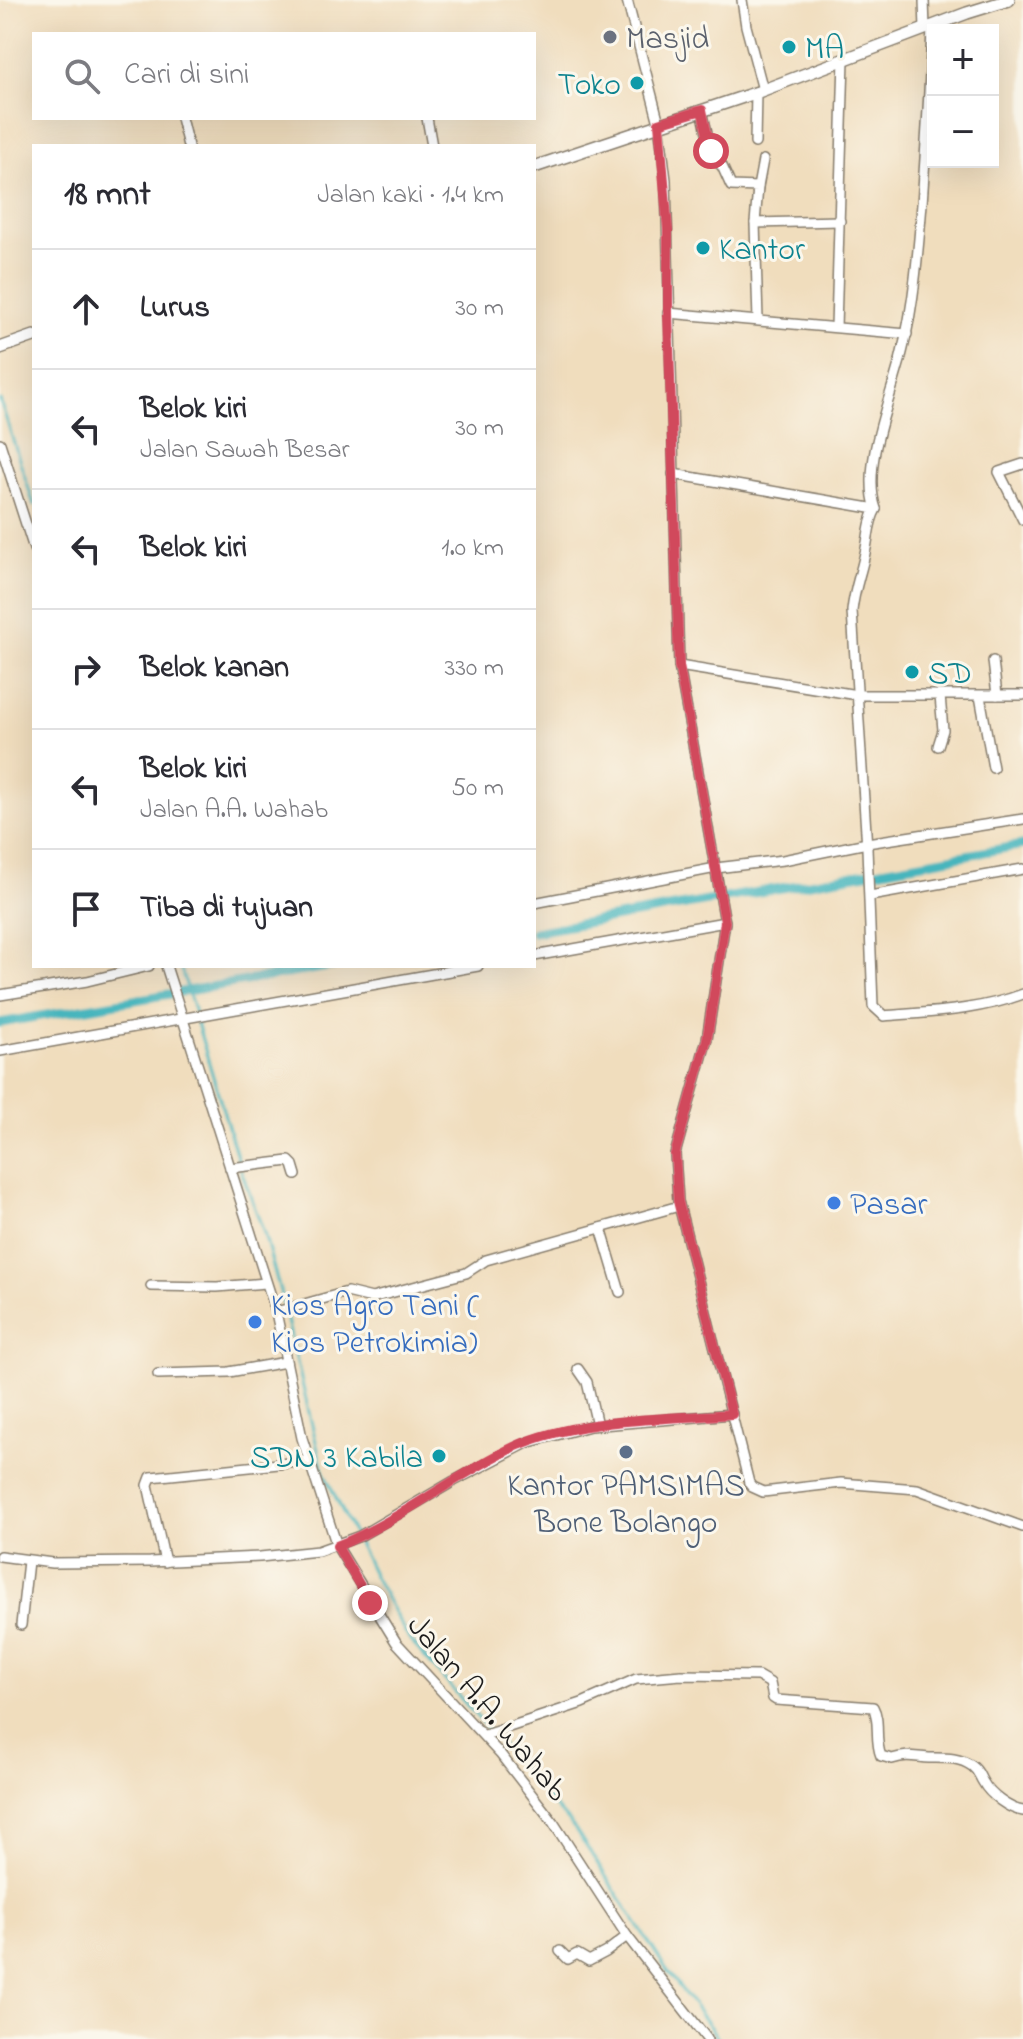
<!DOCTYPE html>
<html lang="id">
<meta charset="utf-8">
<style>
:root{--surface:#fff;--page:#f2f2f3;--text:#2b2b33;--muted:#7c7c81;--line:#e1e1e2}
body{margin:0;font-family:"Indie Flower",sans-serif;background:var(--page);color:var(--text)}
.controls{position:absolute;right:24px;top:24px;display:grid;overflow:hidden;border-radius:0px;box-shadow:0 8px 32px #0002}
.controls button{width:72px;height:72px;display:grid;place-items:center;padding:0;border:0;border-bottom:2px solid var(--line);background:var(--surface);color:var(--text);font:40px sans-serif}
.stop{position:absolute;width:24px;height:24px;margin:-18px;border:6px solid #d1495b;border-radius:50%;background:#fff}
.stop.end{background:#d1495b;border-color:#fff;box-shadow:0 2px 8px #0008}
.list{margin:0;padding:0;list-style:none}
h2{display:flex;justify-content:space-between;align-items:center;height:104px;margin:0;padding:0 32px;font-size:34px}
h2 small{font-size:26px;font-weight:400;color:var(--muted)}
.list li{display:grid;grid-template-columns:52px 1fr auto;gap:24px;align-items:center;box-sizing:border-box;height:120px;padding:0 32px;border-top:2px solid var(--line)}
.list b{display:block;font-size:30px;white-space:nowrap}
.list p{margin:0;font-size:26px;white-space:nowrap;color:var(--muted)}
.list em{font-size:26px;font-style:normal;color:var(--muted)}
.icon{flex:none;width:44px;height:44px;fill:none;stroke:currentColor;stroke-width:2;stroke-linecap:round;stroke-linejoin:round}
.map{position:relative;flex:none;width:1023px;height:2039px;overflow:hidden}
.search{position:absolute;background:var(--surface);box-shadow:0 8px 32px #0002;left:32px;top:32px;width:504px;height:88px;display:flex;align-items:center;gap:20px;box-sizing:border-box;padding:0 28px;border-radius:0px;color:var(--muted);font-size:30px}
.panel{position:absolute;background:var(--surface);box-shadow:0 8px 32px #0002;left:32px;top:144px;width:504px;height:824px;border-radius:0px}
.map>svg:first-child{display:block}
</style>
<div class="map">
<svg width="1023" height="2039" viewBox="0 0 1023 2039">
<rect width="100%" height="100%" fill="#fbf7ec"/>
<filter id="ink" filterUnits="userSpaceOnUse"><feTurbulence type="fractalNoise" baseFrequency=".0125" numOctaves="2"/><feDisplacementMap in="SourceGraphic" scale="16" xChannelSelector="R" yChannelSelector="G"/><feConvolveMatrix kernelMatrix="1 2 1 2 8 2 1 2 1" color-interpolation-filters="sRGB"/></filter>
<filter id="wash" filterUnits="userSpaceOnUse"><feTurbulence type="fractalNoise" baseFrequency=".006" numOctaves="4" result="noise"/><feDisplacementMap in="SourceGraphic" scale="32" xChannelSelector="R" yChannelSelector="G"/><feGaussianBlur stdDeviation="1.8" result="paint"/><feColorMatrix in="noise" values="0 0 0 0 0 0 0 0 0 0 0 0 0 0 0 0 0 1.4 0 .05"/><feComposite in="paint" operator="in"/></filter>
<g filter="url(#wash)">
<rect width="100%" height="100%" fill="#f0ddbd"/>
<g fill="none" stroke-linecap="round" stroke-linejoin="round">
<g stroke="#46b5bd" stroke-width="3">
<path d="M0,400l34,105"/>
<path d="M180,966l15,47"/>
<path d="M197,1023l42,140"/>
<path d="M241,1170l23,63 16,58 43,180 52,107 34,61 166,190 92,141 52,69"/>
</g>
<g stroke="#46b5bd" stroke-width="9">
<path d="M534,932l489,-87"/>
<path d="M0,1023l333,-57"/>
</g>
</g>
</g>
<g filter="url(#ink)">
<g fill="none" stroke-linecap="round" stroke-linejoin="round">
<g stroke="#867c6c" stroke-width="12">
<g id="minor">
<path d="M627,0l32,123 7,57 13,486 46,256 -18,117 -32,115 3,47 71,282 3,4 11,5 78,-9 76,6 106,38"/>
<path d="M742,0l4,26 17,64"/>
<path d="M924,0l1,29"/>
<path d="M932,27c-2,59 -6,118 -10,177 -5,59 -9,117 -27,174 -11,37 -32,94 -19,131 -8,14 -7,28 -11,44 -4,20 -11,37 -13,58l15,237 6,158 11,10c48,-4 94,-5 139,-22"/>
<path d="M702,110l9,41 3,9 8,6 9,20 27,1 -3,36 3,97"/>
<path d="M181,118l7,28"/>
<path d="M427,118l5,28"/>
<path d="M755,143l1,-51"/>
<path d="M758,187l5,-27"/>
<path d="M755,223l85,-2"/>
<path d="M668,313l239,21"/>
<path d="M836,327l8,-268"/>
<path d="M0,443l34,106"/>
<path d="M1023,464l-24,8 24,48"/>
<path d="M673,474l203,35"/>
<path d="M993,661l4,34"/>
<path d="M679,666l178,29h166"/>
<path d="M980,696l13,72"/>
<path d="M938,746l5,-16 -3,-34"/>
<path d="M870,896l153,-27"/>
<path d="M534,903l182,-35 67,-8 84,-17 156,-24"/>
<path d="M534,956l191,-34"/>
<path d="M166,966l110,346 26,126 35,108 59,96 105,113 52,67 74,114 80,103"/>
<path d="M0,995l87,-14 62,-15"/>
<path d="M0,1051l478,-85"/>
<path d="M230,1168l59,-7 4,4 3,10"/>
<path d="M601,1228l19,64"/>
<path d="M151,1286l66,1 49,-4"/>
<path d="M276,1312l71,-20 25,6 7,-2 87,-23 20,-13 193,-54"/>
<path d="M578,1369l9,13 10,43"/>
<path d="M158,1374l71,-2 57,-10"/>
<path d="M0,1556l52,7 98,-1 110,-5 58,-6 42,-15 94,-55 73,-38 63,-17 142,-12"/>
<path d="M165,1562l-17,-77 3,-8 157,-16"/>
<path d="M21,1625l7,-64"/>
<path d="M485,1735l97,-32 54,-24 45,-4 77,1 12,7 3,15 3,2 97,7c8,14 1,33 8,49l11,3c16,-5 21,-2 37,-1 16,0 30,-1 43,8 7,5 7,10 11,16 7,13 26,27 40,29"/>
<path d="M560,1951l8,8 9,-5 12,7 17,-9 21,-16"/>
</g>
</g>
<g stroke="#867c6c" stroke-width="14">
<g id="major">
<path d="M534,167l224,-75 209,-79 42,-13"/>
<path d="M0,348l34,-12"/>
</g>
</g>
<use href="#minor" stroke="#fff" stroke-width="9"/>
<use href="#major" stroke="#fff" stroke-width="11"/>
</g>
</g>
<g fill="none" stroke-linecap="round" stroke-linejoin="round" filter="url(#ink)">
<path stroke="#d1495b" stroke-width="10" d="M370,1603l-33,-57c63,-25 116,-70 177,-99 66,-30 147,-27 218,-33l-54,-213 -3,-47 32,-115 18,-117 -46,-256 -11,-353v-83l-9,-107 43,-13 9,41"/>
</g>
<circle fill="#6b7280" stroke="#fbf7ec" stroke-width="3" cx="610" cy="37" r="8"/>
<g fill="#0f9aa8" stroke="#fbf7ec" stroke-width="3">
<circle cx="789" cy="47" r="8"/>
<circle cx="637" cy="83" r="8"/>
<circle cx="703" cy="248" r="8"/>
<circle cx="912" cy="672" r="8"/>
<circle cx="439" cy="1456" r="8"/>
</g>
<g fill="#3f7fe0" stroke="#fbf7ec" stroke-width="3">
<circle cx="834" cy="1203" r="8"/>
<circle cx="255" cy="1322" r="8"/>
</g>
<circle fill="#5c6f8a" stroke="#fbf7ec" stroke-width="3" cx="626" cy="1452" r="8"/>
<g text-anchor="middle" stroke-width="6" stroke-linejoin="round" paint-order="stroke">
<g font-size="32" fill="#5b616d" stroke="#fbf7ec" text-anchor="start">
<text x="626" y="48">Masjid</text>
</g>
<g font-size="32" fill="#0d838f" stroke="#fbf7ec" text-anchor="start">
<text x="805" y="58">MA</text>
<text x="621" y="94" text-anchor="end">Toko</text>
<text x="719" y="259">Kantor</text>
<text x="928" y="683">SD</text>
<text x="423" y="1467" text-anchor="end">SDN 3 Kabila</text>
</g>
<g font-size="32" fill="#366cbe" stroke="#fbf7ec" text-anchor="start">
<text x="850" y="1214">Pasar</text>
<text x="271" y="1315">Kios Agro Tani (<tspan x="271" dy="37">Kios Petrokimia)</tspan></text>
</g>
<g font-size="32" fill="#4e5e75" stroke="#fbf7ec">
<text x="626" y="1495">Kantor PAMSIMAS<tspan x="626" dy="37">Bone Bolango</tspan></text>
</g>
<g font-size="32" fill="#1c1c1c" stroke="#fbf7ec">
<text transform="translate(489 1707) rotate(50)" y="11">Jalan A.A. Wahab</text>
</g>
</g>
</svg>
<div class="controls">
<button>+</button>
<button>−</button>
</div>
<div class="stop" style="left:711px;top:151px"></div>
<div class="stop end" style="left:370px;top:1603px"></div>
<div class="search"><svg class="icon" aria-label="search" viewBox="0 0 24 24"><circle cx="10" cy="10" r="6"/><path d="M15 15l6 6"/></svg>Cari di sini</div>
<section class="panel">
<h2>18 mnt<small>Jalan kaki · 1.4 km</small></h2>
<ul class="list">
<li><svg class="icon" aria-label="ahead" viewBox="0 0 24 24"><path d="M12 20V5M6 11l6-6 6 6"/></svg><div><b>Lurus</b></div><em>30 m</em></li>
<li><svg class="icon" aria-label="left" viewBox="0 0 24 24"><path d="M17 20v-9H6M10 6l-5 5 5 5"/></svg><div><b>Belok kiri</b><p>Jalan Sawah Besar</p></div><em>30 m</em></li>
<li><svg class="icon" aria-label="left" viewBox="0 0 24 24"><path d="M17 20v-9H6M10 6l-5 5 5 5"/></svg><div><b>Belok kiri</b></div><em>1.0 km</em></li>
<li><svg class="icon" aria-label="right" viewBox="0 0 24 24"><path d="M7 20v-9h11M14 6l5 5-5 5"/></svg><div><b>Belok kanan</b></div><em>330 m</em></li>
<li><svg class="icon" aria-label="left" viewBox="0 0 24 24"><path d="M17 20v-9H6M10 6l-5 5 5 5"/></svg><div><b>Belok kiri</b><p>Jalan A.A. Wahab</p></div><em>50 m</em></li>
<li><svg class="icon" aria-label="arrive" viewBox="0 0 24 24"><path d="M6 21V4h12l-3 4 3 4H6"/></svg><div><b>Tiba di tujuan</b></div></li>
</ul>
</section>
</div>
